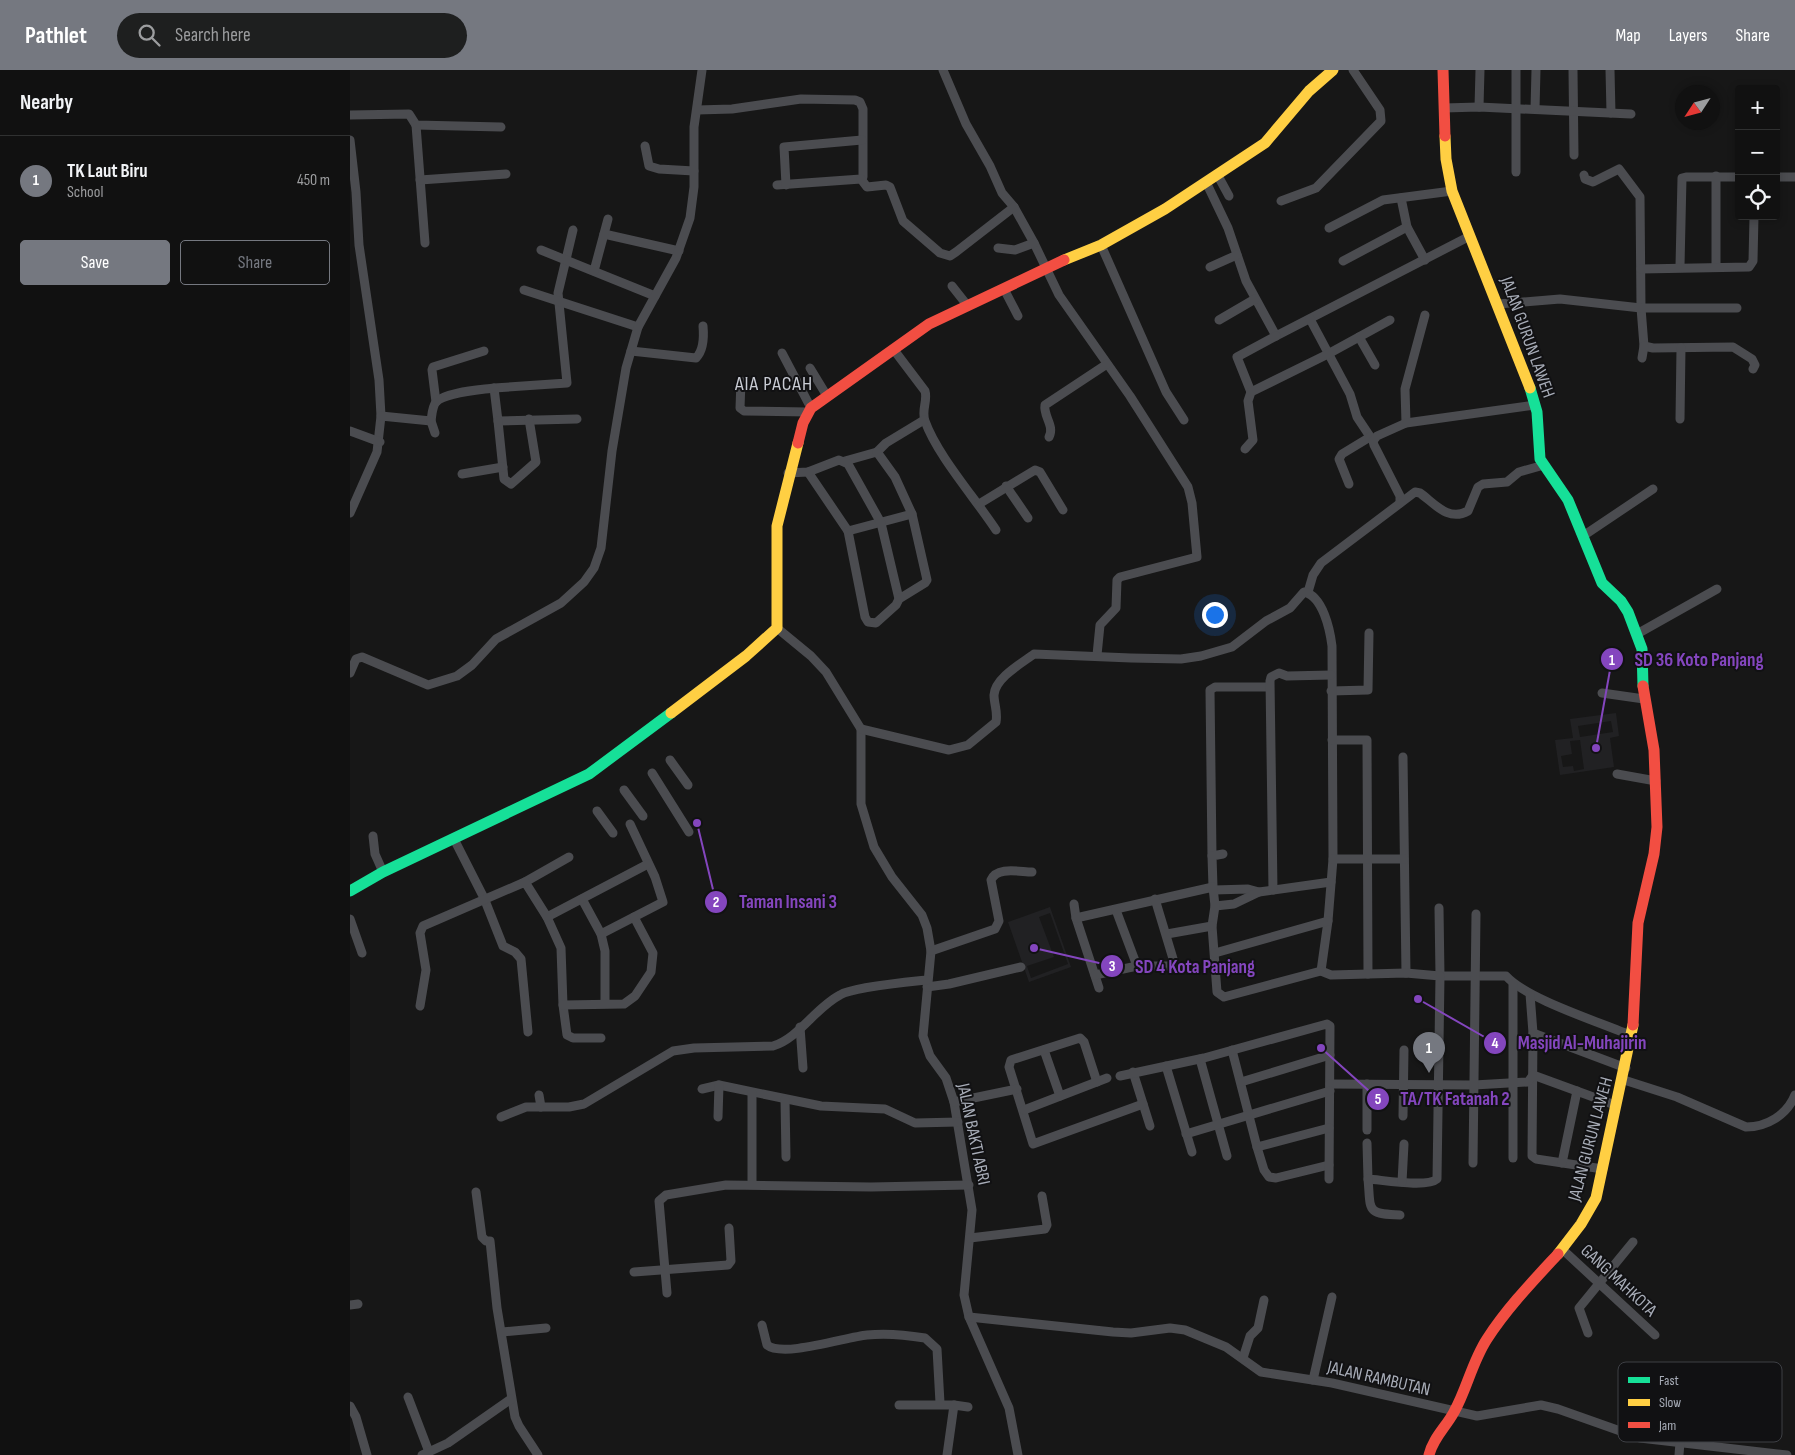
<!DOCTYPE html>
<meta charset="utf-8">
<style>
:root{--surface:#111;--page:#1e1f1f;--text:#f1f3f6;--muted:#9c9d9f;--line:#303131;--accent:#757880}
body{margin:0;font-family:"Sofia Sans Condensed",sans-serif;background:var(--page);color:var(--text)}
.controls{position:absolute;right:15px;top:15px;display:grid;overflow:hidden;border-radius:5px;box-shadow:0 2px 8px #0003}
.controls button{width:45px;height:45px;display:grid;place-items:center;padding:0;border:0;border-bottom:1px solid var(--line);background:var(--surface);color:var(--text);font:25px sans-serif}
.compass{position:absolute;left:1325px;top:15px;width:45px;height:45px;border-radius:50%;background:var(--surface);box-shadow:0 2px 8px #0003;rotate:234deg}
.you{position:absolute;left:864px;top:544px;width:18px;height:18px;margin:-12px;border:4px solid #fff;border-radius:50%;background:#1a73e8;box-shadow:0 0 0 8px #1a73e833}
.badge{display:grid;place-items:center;width:32px;height:32px;border-radius:50%;background:var(--accent);color:#fff;font-size:16px;font-weight:700}
.pin{position:absolute;translate:-50% -41px;filter:drop-shadow(0 1px 2px #0008)}
.pin::after{content:'';position:absolute;top:26px;width:18px;height:15px;background:inherit;clip-path:polygon(0 0,100% 0,50% 100%)}
.list{margin:0;padding:0;list-style:none}
h2{display:flex;justify-content:space-between;align-items:center;height:65px;margin:0;padding:0 20px;font-size:21px}
h2 small{font-size:16px;font-weight:400;color:var(--muted)}
.list li{display:grid;grid-template-columns:32px 1fr auto;gap:15px;align-items:center;box-sizing:border-box;height:90px;padding:0 20px;border-top:1px solid var(--line)}
.list b{display:block;font-size:19px;white-space:nowrap}
.list p{margin:0;font-size:16px;white-space:nowrap;color:var(--muted)}
.list em{font-size:16px;font-style:normal;color:var(--muted)}
.actions{display:flex;gap:10px;padding:15px 20px}
.actions a{flex:1;padding:11px 0;border:1px solid var(--accent);border-radius:5px;text-align:center;font-size:18px;color:var(--accent)}
.actions .main{background:var(--accent);color:#fff}
.icon{flex:none;width:28px;height:28px;fill:none;stroke:currentColor;stroke-width:2;stroke-linecap:round;stroke-linejoin:round}
.map{position:relative;flex:none;width:1445px;height:1385px;overflow:hidden}
header{display:flex;align-items:center;gap:30px;box-sizing:border-box;height:70px;padding:0 25px;background:var(--accent);color:#fff}
header strong{font-size:24px}
nav{display:flex;gap:28px;margin-inline-start:auto;font-size:18px}
.search{width:350px;height:45px;background:var(--page);display:flex;align-items:center;gap:12px;box-sizing:border-box;padding:0 18px;border-radius:28px;color:var(--muted);font-size:19px}
main{display:flex}
aside{flex:1;background:var(--surface)}
.map>svg:first-child{display:block}
</style>
<header>
<strong>Pathlet</strong>
<div class="search"><svg class="icon" aria-label="search" viewBox="0 0 24 24"><circle cx="10" cy="10" r="6"/><path d="M15 15l6 6"/></svg>Search here</div>
<nav><a>Map</a><a>Layers</a><a>Share</a></nav>
</header>
<main>
<aside>
<h2>Nearby<small></small></h2>
<ul class="list">
<li><span class="badge">1</span><div><b>TK Laut Biru</b><p>School</p></div><em>450 m</em></li>
</ul>
<div class="actions"><a class="main">Save</a><a>Share</a></div>
</aside>
<div class="map">
<svg width="1445" height="1385" viewBox="0 0 1445 1385">
<rect width="100%" height="100%" fill="#171717"/>
<g fill="#212123" fill-rule="evenodd">
<path d="M1266,643l3,23 -9,2 4,29 -54,8 -5,-35 18,-2 -3,-19zM1261,651l2,11 -33,5 -2,-11zM1230,670l4,29 -10,2 -1,-5 -10,1 -2,-11 11,-2 -2,-13z"/>
<path d="M700,837l21,60 -42,15 -21,-60zM700,843l18,51 -37,14 -4,-12 27,-9 -15,-40z"/>
</g>
<g fill="none" stroke-linecap="round" stroke-linejoin="round">
<g stroke="#4b4c50" stroke-width="9">
<path d="M593,0l23,54 24,42 12,27 12,14 20,36 25,52 71,101 58,91 4,16 5,54 -77,20 -3,3 -1,28 -16,17 -3,30"/>
<path d="M1223,0l1,85"/>
<path d="M1260,0l1,43"/>
<path d="M1129,37l1,-37"/>
<path d="M1094,38l35,-1 152,7"/>
<path d="M1185,39l1,-39"/>
<path d="M347,40l35,-1 69,-10 54,1 5,2 3,7v68l-2,2 -84,6"/>
<path d="M0,45l59,-1 7,11 85,2"/>
<path d="M66,55l9,118"/>
<path d="M0,70l6,52 3,53 20,135 2,36 -4,36 -27,61"/>
<path d="M295,76l4,20 10,3 35,2"/>
<path d="M1166,102v-102"/>
<path d="M867,104l12,22"/>
<path d="M1234,105l1,4 8,3 26,-13 21,28 1,111 3,38 9,2 80,-1 19,12 3,6 -2,4"/>
<path d="M1366,106v91"/>
<path d="M1426,107h19"/>
<path d="M511,109l6,8 19,-2 4,2 13,34 37,32 10,3 6,-4 58,-45"/>
<path d="M70,110l86,-6"/>
<path d="M856,112l22,46 18,53 30,55 194,-100"/>
<path d="M436,115l-2,-38 78,-7"/>
<path d="M1051,128l6,29 18,33"/>
<path d="M931,131l35,-13 65,-67 -1,-11 -27,-40"/>
<path d="M979,158l54,-28 69,-9"/>
<path d="M223,160l-15,63 9,90 -73,5 4,33 79,-2"/>
<path d="M254,164l75,17"/>
<path d="M751,175l65,147 18,28"/>
<path d="M648,178l17,2 19,-7"/>
<path d="M191,180l114,46"/>
<path d="M993,191l64,-34"/>
<path d="M1330,196l2,-88 4,-1h53"/>
<path d="M860,197l27,-12"/>
<path d="M1291,199l108,-2 4,-6 1,-45"/>
<path d="M244,201l14,-52"/>
<path d="M602,216l15,19"/>
<path d="M654,219l14,27"/>
<path d="M174,220l114,37"/>
<path d="M1148,234l62,-5 81,9h96"/>
<path d="M960,249l40,75 7,23 16,24"/>
<path d="M869,250l36,-21"/>
<path d="M1009,267l16,28"/>
<path d="M544,280l31,41c3,10 -4,19 0,30 12,34 50,77 71,109"/>
<path d="M281,281l65,7c8,-8 8,-21 7,-32"/>
<path d="M432,283l29,55"/>
<path d="M1292,288l2,-12"/>
<path d="M460,298l17,28"/>
<path d="M391,311l-1,27 4,3 64,1"/>
<path d="M901,322l-14,-35 39,-21"/>
<path d="M86,332l-4,-32 1,-3 51,-16"/>
<path d="M31,346l50,5c1,-6 1,-14 5,-19 10,-10 44,-12 58,-14"/>
<path d="M1330,349l1,-71"/>
<path d="M81,351l4,12"/>
<path d="M148,351l6,58 7,5 25,-22 -7,-43"/>
<path d="M1056,353l-1,-34 20,-74"/>
<path d="M0,361l30,11"/>
<path d="M699,367c6,-11 -6,-21 -4,-32l62,-41"/>
<path d="M895,379l8,-9 -5,-39 3,-9 77,-38 62,-34"/>
<path d="M495,391l32,-9 9,-9 38,-23"/>
<path d="M458,402l40,59 64,-17"/>
<path d="M438,403l20,-1 31,-12 9,4 33,59 18,76"/>
<path d="M112,404l41,-7"/>
<path d="M999,414l-10,-25 3,-5 28,-17"/>
<path d="M656,416l22,32"/>
<path d="M1050,433v-7l-26,-51 -1,-4 4,-5 29,-13 129,-18"/>
<path d="M629,434l56,-34 5,2 23,38"/>
<path d="M498,461l17,86 3,5 8,1 20,-18 3,-6 26,-16 2,-3 -15,-66 -17,-37 -18,-25"/>
<path d="M1233,466l70,-47"/>
<path d="M958,522l5,-17 8,-12 94,-71 5,1c14,10 28,29 48,18l10,-24 5,-3 24,-2 12,-10 25,-7"/>
<path d="M427,558l34,28 15,16 35,57v75l13,43 18,30 30,38 5,13 4,23 -8,85 7,20 16,22 8,24 18,108 -8,85 5,22 40,91 9,47"/>
<path d="M1287,564l80,-45"/>
<path d="M0,603l6,-14 6,-2 66,28 29,-9 15,-11 24,-26 65,-36 23,-21 10,-14 7,-20 11,-97 14,-83 12,-41 38,-69 14,-40 4,-31v-60l8,-57"/>
<path d="M981,621l37,-1 1,-57"/>
<path d="M1252,623l42,6"/>
<path d="M511,659l88,21 19,-5 28,-23c2,-10 -2,-18 -2,-27 1,-17 28,-32 40,-41l97,4 50,1 20,-3 31,-9 34,-26 24,-13 14,-16c19,4 26,38 28,54l1,213 -5,62 -7,50"/>
<path d="M982,670h35l1,234"/>
<path d="M1053,687l3,216"/>
<path d="M320,690l18,25"/>
<path d="M302,703l37,59"/>
<path d="M1267,704l39,7"/>
<path d="M274,720l19,26"/>
<path d="M247,741l16,22"/>
<path d="M23,766l2,18 8,18"/>
<path d="M104,769l30,59 19,48 12,6 6,7 7,73"/>
<path d="M862,786l-2,-166 5,-3h54"/>
<path d="M983,789h71"/>
<path d="M175,812l44,-25"/>
<path d="M863,817l-1,-31 11,-2"/>
<path d="M864,820l34,-1 11,3 72,-10"/>
<path d="M923,820l-3,-209 1,-4 8,-4 8,3 44,-1"/>
<path d="M232,829l19,35 4,17v52"/>
<path d="M724,834l2,14 23,70"/>
<path d="M865,836l19,-2 25,-12"/>
<path d="M1089,838l1,68h66c22,24 94,46 126,60"/>
<path d="M197,847l14,31 2,57 4,30 6,3h28"/>
<path d="M726,848l137,-31 2,19 -3,20 5,66 7,5 97,-26 10,4 75,-2 34,3 -3,203c-10,9 -54,1 -69,0l-1,-36"/>
<path d="M0,849l12,34"/>
<path d="M251,864l62,-32 -8,-25 -25,-53"/>
<path d="M817,864l45,-8"/>
<path d="M581,881l64,-22 4,-8 -8,-41c6,-14 29,-8 41,-8"/>
<path d="M865,883l113,-32"/>
<path d="M787,896h32l5,-4 -19,-63"/>
<path d="M745,905l42,-9 -21,-56"/>
<path d="M577,917l22,-3 72,-17"/>
<path d="M1180,924l3,39 -1,123 4,3 67,10"/>
<path d="M213,935l61,-1 11,-8 16,-24 2,-19 -19,-36"/>
<path d="M70,936l6,-36 -6,-37 3,-7 102,-44 22,35 101,-53"/>
<path d="M450,957l3,41"/>
<path d="M1183,963l93,35"/>
<path d="M694,980l16,46"/>
<path d="M882,980l25,97 7,23 5,7 7,1 53,-13"/>
<path d="M850,989l27,97"/>
<path d="M816,996l26,86"/>
<path d="M783,1002l17,54"/>
<path d="M770,1006l84,-18 123,-34 3,2 -1,153"/>
<path d="M1274,1010l53,17 69,30c21,0 41,-12 49,-32"/>
<path d="M747,1012l-13,-40 -4,-4 -69,22 -2,7 24,77 110,-40"/>
<path d="M891,1012l89,-27"/>
<path d="M980,1014l144,1 54,-3 5,-7 82,30"/>
<path d="M1017,1014v46"/>
<path d="M352,1019l17,-4 102,21 64,3 30,14 43,-1"/>
<path d="M189,1025l2,12"/>
<path d="M435,1030l1,57"/>
<path d="M604,1032l63,-13"/>
<path d="M674,1040l83,-32"/>
<path d="M1053,1046l1,-66"/>
<path d="M151,1047l25,-10h43l15,-3 89,-53 21,-3 79,-2c26,-8 42,-38 67,-51 13,-8 68,-13 87,-15"/>
<path d="M368,1047l1,-32"/>
<path d="M836,1064l144,-43"/>
<path d="M907,1077l72,-19"/>
<path d="M1163,1088v-174"/>
<path d="M1123,1093l3,-249"/>
<path d="M1212,1093l15,-72"/>
<path d="M1018,1109c3,31 -3,35 32,36"/>
<path d="M1052,1112l2,-38"/>
<path d="M402,1114v-91"/>
<path d="M126,1122l6,45 4,4h4l7,67 18,109 4,9 19,29"/>
<path d="M620,1168l75,-9 2,-4 -5,-29"/>
<path d="M1212,1179l93,86"/>
<path d="M284,1202l94,-7 3,-4 -2,-33"/>
<path d="M317,1223l-8,-92 7,-6 60,-10 145,2 98,-2"/>
<path d="M0,1235l8,-1"/>
<path d="M619,1247l144,15 18,1 39,-5 15,2 41,17 35,25 71,11 145,33 64,-11 17,4 82,29 147,17"/>
<path d="M412,1255l5,20c16,13 79,-8 100,-10 18,-2 40,0 58,3l12,11 3,54"/>
<path d="M152,1262l44,-4"/>
<path d="M1238,1263l-9,-25 54,-66"/>
<path d="M893,1288l7,-22 8,-8 6,-28"/>
<path d="M963,1310l19,-83"/>
<path d="M58,1327l21,55"/>
<path d="M549,1335h55"/>
<path d="M0,1336l6,11 11,38"/>
<path d="M72,1385l26,-12 63,-44"/>
<path d="M597,1385l7,-50 14,2"/>
<path d="M1329,1385l5,-64"/>
</g>
<g stroke="#16e098" stroke-width="11">
<path d="M1180,318l7,24 3,47 28,41 34,83 19,18 7,11 14,37 1,37"/>
<path d="M0,821l33,-19 206,-98 82,-61"/>
</g>
<g stroke="#ffcf43" stroke-width="11">
<path d="M1095,66l1,23 6,32 78,197"/>
<path d="M714,190l37,-15 64,-36 100,-66 44,-52 24,-21"/>
<path d="M321,643l75,-57 31,-28v-102l21,-83"/>
<path d="M1208,1184l23,-30 15,-26 37,-173"/>
</g>
<g stroke="#f24e42" stroke-width="11">
<path d="M1093,0l2,66"/>
<path d="M448,373l5,-20 8,-15 118,-84 135,-64"/>
<path d="M1283,955l5,-102 16,-69 3,-27 -3,-77 -11,-64"/>
<path d="M1079,1385c4,-17 17,-28 25,-43 13,-23 18,-50 33,-73 20,-31 46,-58 71,-85"/>
</g>
</g>
<g text-anchor="middle" stroke-width="4" stroke-linejoin="round" paint-order="stroke">
<g font-size="18" fill="#a8adb8" stroke="#111113">
<text transform="translate(1178 267) rotate(70)" y="6">JALAN GURUN LAWEH</text>
<text transform="translate(624 1064) rotate(78)" y="6">JALAN BAKTI ABRI</text>
<text transform="translate(1240 1069) rotate(-75)" y="6">JALAN GURUN LAWEH</text>
<text transform="translate(1269 1210) rotate(43)" y="6">GANG MAHKOTA</text>
<text transform="translate(1029 1308) rotate(13)" y="6">JALAN RAMBUTAN</text>
</g>
<g font-size="20" letter-spacing="1" fill="#c9ccd4" stroke="#111113">
<text x="424" y="320">AIA PACAH</text>
</g>
</g>
<rect x="1268" y="1292" width="164" height="80" rx="8" fill="#111113" stroke="#3e4045" stroke-width="1"/>
<rect x="1278" y="1307" width="22" height="6" fill="#16e098"/>
<rect x="1278" y="1329" width="22" height="7" fill="#ffcf43"/>
<rect x="1278" y="1352" width="22" height="6" fill="#f24e42"/>
<g font-size="14" fill="#a8adb8">
<text x="1309" y="1315">Fast</text>
<text x="1309" y="1337">Slow</text>
<text x="1309" y="1360">Jam</text>
</g>
<path fill="none" stroke="#8446be" stroke-width="2" d="M1246 678L1262 589M347 753L366 832M684 878L762 896M1068 929L1145 973M971 978L1028 1029"/>
<g fill="#8446be" stroke="#111113" stroke-width="2">
<circle cx="1246" cy="678" r="5"/>
<circle cx="347" cy="753" r="5"/>
<circle cx="684" cy="878" r="5"/>
<circle cx="1068" cy="929" r="5"/>
<circle cx="971" cy="978" r="5"/>
<circle cx="1262" cy="589" r="12"/>
<circle cx="366" cy="832" r="12"/>
<circle cx="762" cy="896" r="12"/>
<circle cx="1145" cy="973" r="12"/>
<circle cx="1028" cy="1029" r="12"/>
</g>
<g font-size="15" text-anchor="middle" font-weight="bold" fill="#fff">
<text x="1262" y="595">1</text>
<text x="366" y="837">2</text>
<text x="762" y="901">3</text>
<text x="1145" y="978">4</text>
<text x="1028" y="1034">5</text>
</g>
<g font-size="19" text-anchor="middle" font-weight="bold" fill="#8446be" stroke="#111113" stroke-width="4" stroke-linejoin="round" paint-order="stroke">
<text x="1349" y="596">SD 36 Koto Panjang</text>
<text x="438" y="838">Taman Insani 3</text>
<text x="845" y="903">SD 4 Kota Panjang</text>
<text x="1232" y="979">Masjid Al-Muhajirin</text>
<text x="1105" y="1035">TA/TK Fatanah 2</text>
</g>
</svg>
<div class="controls">
<button>+</button>
<button>−</button>
<button><svg class="icon" aria-label="locate" viewBox="0 0 24 24"><circle cx="12" cy="12" r="6"/><path d="M12 2v4M12 18v4M2 12h4M18 12h4"/></svg></button>
</div>
<svg class="compass" viewBox="-18 -18 36 36"><path d="M0-13l5 13h-10z" fill="#e53935"/><path d="M0 13l5-13h-10z" fill="#9c9d9f"/></svg>
<div class="you"></div>
<div class="pin badge" style="left:1079px;top:1003px">1</div>
</div>
</main>
